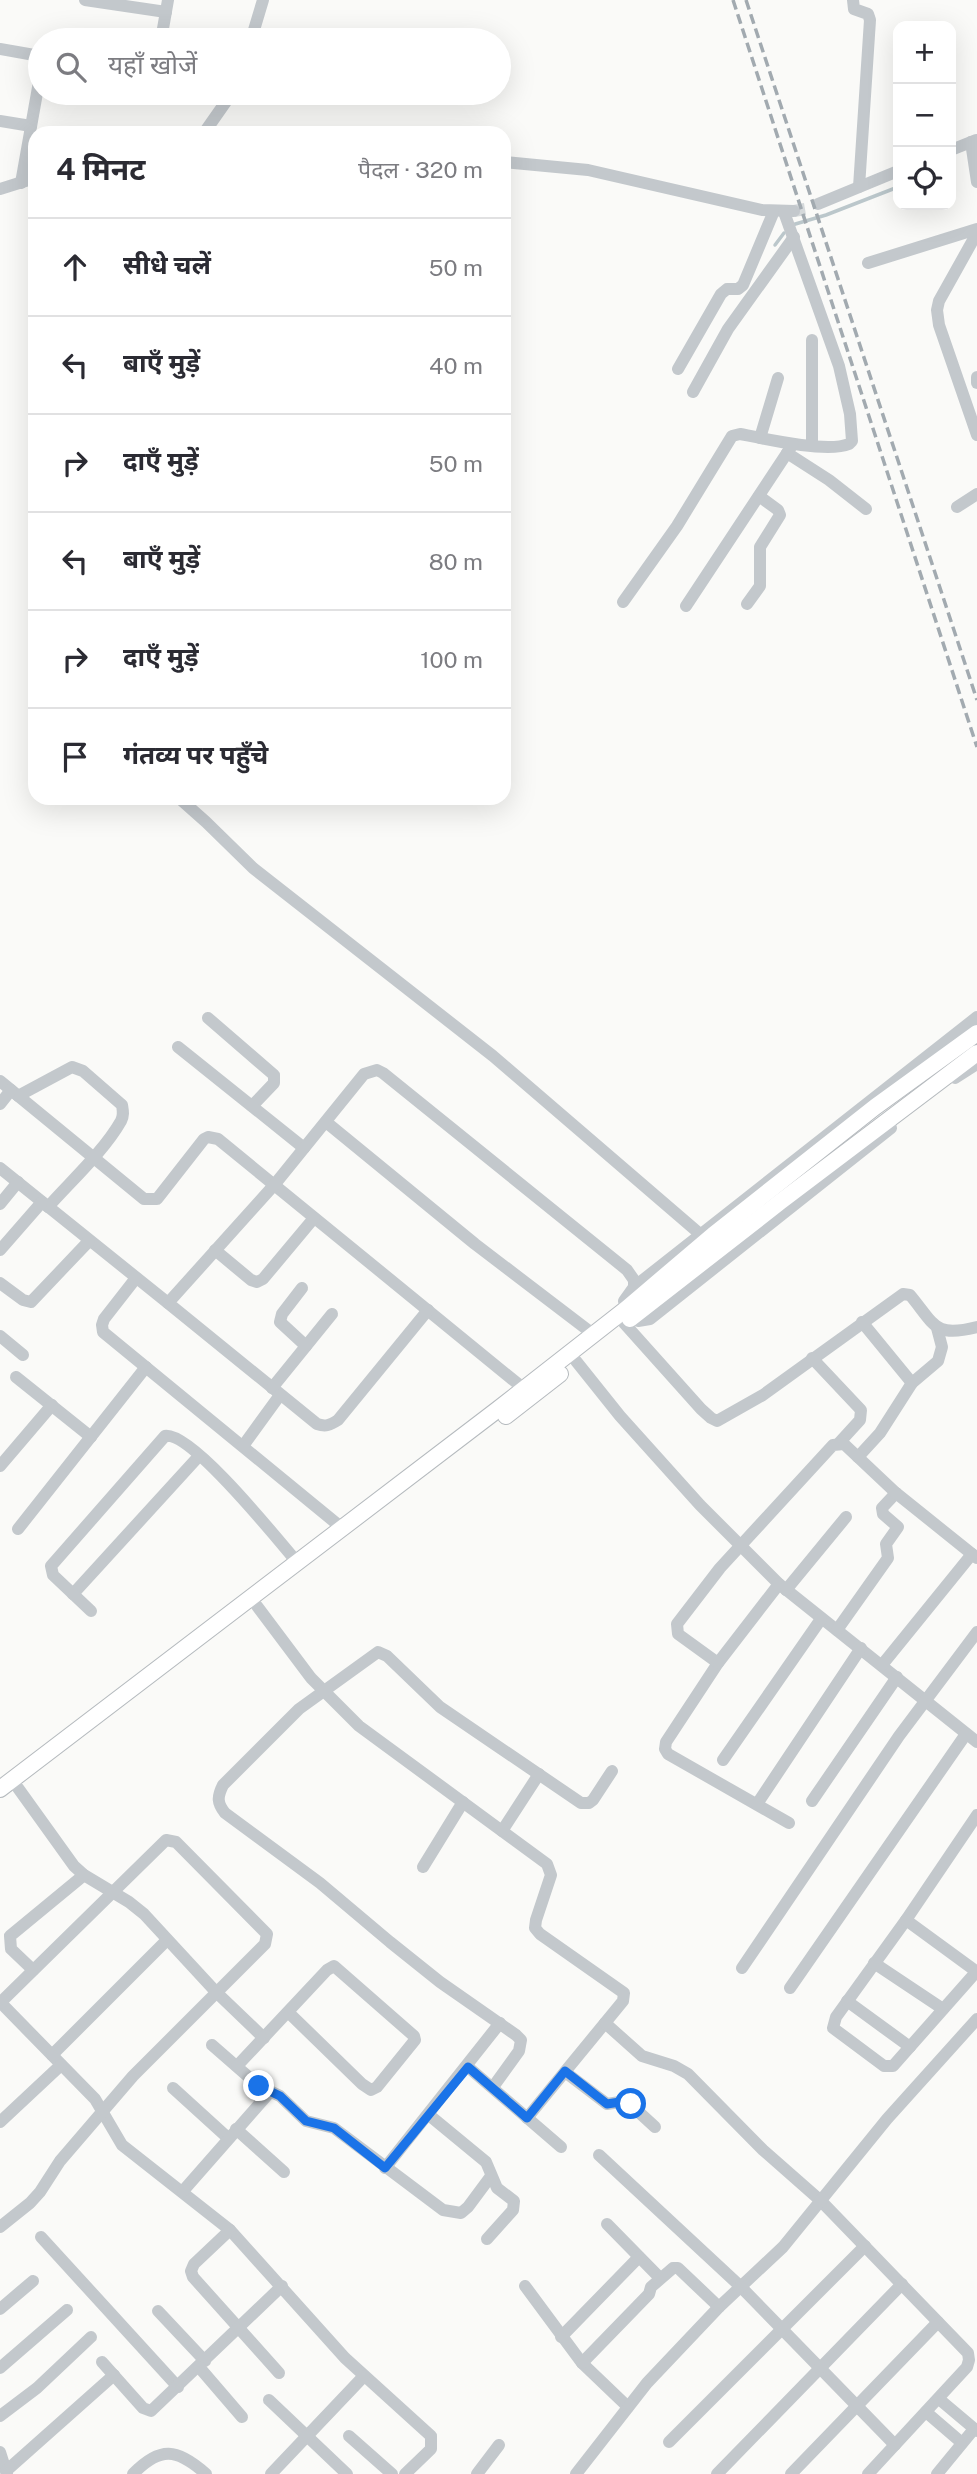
<!DOCTYPE html>
<html lang="hi">
<meta charset="utf-8">
<style>
:root{--surface:#fff;--page:#f2f2f3;--text:#2b2b33;--muted:#7c7c81;--line:#e1e1e2}
body{margin:0;font-family:"Public Sans","Noto Sans Devanagari",sans-serif;background:var(--page);color:var(--text)}
.controls{position:absolute;right:21px;top:21px;display:grid;overflow:hidden;border-radius:14px;box-shadow:0 7px 28px #0002}
.controls button{width:63px;height:63px;display:grid;place-items:center;padding:0;border:0;border-bottom:2px solid var(--line);background:var(--surface);color:var(--text);font:35px sans-serif}
.stop{position:absolute;width:21px;height:21px;margin:-16px;border:5px solid #1a73e8;border-radius:50%;background:#fff}
.stop.end{background:#1a73e8;border-color:#fff;box-shadow:0 2px 7px #0008}
.list{margin:0;padding:0;list-style:none}
h2{display:flex;justify-content:space-between;align-items:center;height:91px;margin:0;padding:0 28px;font-size:30px}
h2 small{font-size:23px;font-weight:400;color:var(--muted)}
.list li{display:grid;grid-template-columns:46px 1fr auto;gap:21px;align-items:center;box-sizing:border-box;height:98px;padding:0 28px;border-top:2px solid var(--line)}
.list b{display:block;font-size:26px;white-space:nowrap}
.list em{font-size:23px;font-style:normal;color:var(--muted)}
.icon{flex:none;width:38px;height:38px;fill:none;stroke:currentColor;stroke-width:2;stroke-linecap:round;stroke-linejoin:round}
.map{position:relative;flex:none;width:977px;height:2474px;overflow:hidden}
.search{position:absolute;background:var(--surface);box-shadow:0 7px 28px #0002;left:28px;top:28px;width:483px;height:77px;display:flex;align-items:center;gap:18px;box-sizing:border-box;padding:0 24px;border-radius:38px;color:var(--muted);font-size:26px}
.panel{position:absolute;background:var(--surface);box-shadow:0 7px 28px #0002;left:28px;top:126px;width:483px;height:679px;border-radius:21px}
.map>svg:first-child{display:block}
</style>
<div class="map">
<svg width="977" height="2474" viewBox="0 0 977 2474">
<rect width="100%" height="100%" fill="#fafaf8"/>
<g fill="none" stroke-linecap="round" stroke-linejoin="round">
<g stroke="#bbc7cb" stroke-width="3.5">
<path d="M792,225l34,-10 72,-28"/>
<path d="M775,245l9,-12"/>
</g>
<path stroke="#d5d9db" stroke-width="12" stroke-dasharray="12 6" stroke-linecap="butt" d="M794,211l11,-2"/>
<g stroke="#b5babe" stroke-width="18">
<g id="major">
<path d="M630,1319l150,-117 197,-149"/>
<path d="M506,1416l54,-42"/>
<path d="M0,1789l497,-379 129,-101 87,-74 162,-128 102,-74"/>
</g>
</g>
<g stroke="#c3c8cc" stroke-width="12">
<path d="M85,0l81,12"/>
<path d="M853,0l1,9 14,5 2,6 -11,167"/>
<path d="M161,40l7,-40"/>
<path d="M251,40l12,-40"/>
<path d="M0,49l40,7"/>
<path d="M0,121l31,5"/>
<path d="M204,133l28,-40"/>
<path d="M971,142l6,40"/>
<path d="M951,150l25,-10"/>
<path d="M504,162l84,8 174,40 32,1"/>
<path d="M21,183l19,-107"/>
<path d="M0,189l35,-11"/>
<path d="M818,204l80,-33"/>
<path d="M977,233l-38,68 -2,9 2,15 38,110"/>
<path d="M868,263l109,-34"/>
<path d="M812,340v105"/>
<path d="M678,369l43,-75 6,-5h11l5,-4 31,-74"/>
<path d="M977,377v6"/>
<path d="M693,392l35,-63 66,-92"/>
<path d="M760,438l18,-60"/>
<path d="M787,453l42,27 37,29"/>
<path d="M957,507l20,-13"/>
<path d="M623,602l54,-76 55,-90 8,-2c25,5 87,19 109,10l3,-3 -2,-27 -11,-48 -55,-154"/>
<path d="M747,604l13,-18v-39l20,-32 -2,-5 -19,-14"/>
<path d="M686,606l107,-162"/>
<path d="M179,798l27,24 47,46 240,188 207,178"/>
<path d="M208,1018l66,57v8l-22,23"/>
<path d="M178,1047l126,101"/>
<path d="M955,1078l22,-14"/>
<path d="M0,1081l144,118h13l47,-60 4,-2 10,2 305,249"/>
<path d="M18,1096l54,-29 11,4 39,34c1,6 2,10 -1,16 -17,30 -50,60 -73,86"/>
<path d="M0,1104l11,-14"/>
<path d="M326,1122l149,122 118,90"/>
<path d="M0,1168l168,135"/>
<path d="M0,1204l18,-22"/>
<path d="M0,1250l42,-48"/>
<path d="M215,1250l36,30 6,2 6,-3 51,-61"/>
<path d="M136,1278l-32,41 -2,6 1,7 239,196"/>
<path d="M0,1283l23,17 8,2 58,-61"/>
<path d="M634,1287l343,-270"/>
<path d="M302,1288l-20,26 -2,8 26,24"/>
<path d="M428,1310l-90,110c-8,5 -12,7 -21,4l-149,-121 107,-119 89,-110 13,-4 6,3 244,197 7,10v7l-10,14 2,8 12,12 12,-2 241,-191"/>
<path d="M862,1322l50,61"/>
<path d="M624,1323l77,86 10,9 6,3 46,-26 140,-101 7,1c25,30 24,43 67,32"/>
<path d="M0,1336l23,19"/>
<path d="M812,1358l49,52 -1,10 -21,23"/>
<path d="M576,1361l44,55 80,89 79,79 198,158"/>
<path d="M16,1377l75,60"/>
<path d="M272,1388l60,-74"/>
<path d="M243,1446l37,-51"/>
<path d="M858,1457l22,-24 32,-50 26,-22 4,-14 -5,-19"/>
<path d="M0,1466l52,-61"/>
<path d="M18,1529l128,-162"/>
<path d="M779,1584l-61,79 -52,79 -1,7 3,5 121,69"/>
<path d="M786,1590l60,-73"/>
<path d="M73,1594l126,-138"/>
<path d="M257,1606l54,72 48,48 188,138 4,11 -15,45 -1,8 5,6 84,59 -1,8 -96,117"/>
<path d="M91,1611l-38,-36 -2,-9 114,-130c26,-5 113,104 132,126"/>
<path d="M837,1630l51,-72 -2,-14 12,-17 -15,-13 -1,-6 14,-15"/>
<path d="M718,1663l-40,-29 -1,-10 43,-56 113,-123 11,-1 52,49 81,65"/>
<path d="M882,1665l90,-111"/>
<path d="M723,1760l98,-141"/>
<path d="M18,1788l56,78 10,9 45,27 15,12 72,78 48,46"/>
<path d="M812,1801l85,-124"/>
<path d="M757,1804l104,-156"/>
<path d="M977,1815l-71,105 -70,97 -3,11 51,38h9l84,-95"/>
<path d="M502,1831l37,-57"/>
<path d="M423,1867l40,-65"/>
<path d="M906,1920l71,52"/>
<path d="M874,1963l69,46"/>
<path d="M742,1968l157,-232 78,-104"/>
<path d="M33,1970l-22,-21 -1,-13 74,-61"/>
<path d="M790,1988l176,-254"/>
<path d="M847,2001l63,46"/>
<path d="M0,2002l95,97 27,46 108,85 115,128 86,78v13l-26,25"/>
<path d="M0,2003l166,-163 10,2 91,92 -2,10 -132,132 -73,85 -20,31 -10,11 -30,24"/>
<path d="M605,2023l37,33 32,10 14,8 75,76 58,51 147,152 1,7 -2,7 -99,107"/>
<path d="M212,2045l47,41 21,10 26,25 28,7 109,82 18,3 7,-6 23,-31"/>
<path d="M52,2055l115,-115"/>
<path d="M237,2066l90,-96 7,-4 80,70 1,4 -38,47 -6,3 -9,-6 -74,-72"/>
<path d="M468,2067l93,80"/>
<path d="M565,2072l42,32 19,-3 4,3 25,23"/>
<path d="M493,2087l26,-36 2,-11 -5,-5 -76,-53 -50,-40 -70,-59 -95,-70c-8,-10 -8,-16 -2,-28l76,-76 79,-57 9,4 53,51 141,96h8l4,-3 19,-29"/>
<path d="M173,2088l55,50"/>
<path d="M429,2115l57,47 11,26 17,13 -1,9 -26,29"/>
<path d="M0,2122l61,-57"/>
<path d="M236,2129l48,43"/>
<path d="M599,2155l142,132 154,158"/>
<path d="M385,2168l115,-145"/>
<path d="M183,2191l87,-99"/>
<path d="M607,2224l53,54"/>
<path d="M230,2230l-36,34 -3,7 2,6 86,96"/>
<path d="M41,2237l137,150"/>
<path d="M525,2286l57,77 46,44"/>
<path d="M0,2309l33,-28"/>
<path d="M158,2311l47,50"/>
<path d="M561,2337l78,-80"/>
<path d="M102,2362l41,46 8,3 131,-125"/>
<path d="M582,2363l67,-69 2,-7 22,-19h5l41,39"/>
<path d="M199,2367l43,50"/>
<path d="M0,2368l67,-58"/>
<path d="M939,2399l38,32"/>
<path d="M269,2400l78,74"/>
<path d="M926,2412l36,31"/>
<path d="M0,2416l37,-28 54,-51"/>
<path d="M349,2436l43,38"/>
<path d="M669,2442l196,-196"/>
<path d="M0,2452l7,22"/>
<path d="M6,2471l108,-96"/>
<path d="M133,2474c27,-28 44,-26 73,0"/>
<path d="M271,2474l93,-98"/>
<path d="M477,2474l22,-29"/>
<path d="M576,2474l71,-91 72,-76 64,-60 104,-128 90,-100"/>
<path d="M717,2474l185,-190"/>
<path d="M791,2474l147,-152"/>
<path d="M937,2474l37,-45"/>
</g>
<use href="#major" stroke="#fff" stroke-width="16"/>
<g stroke="#a2aab0" stroke-width="3.5" stroke-dasharray="10 5" stroke-linecap="butt">
<path d="M733,0l244,747"/>
<path d="M746,0l231,700"/>
</g>
</g>
<g fill="none" stroke-linecap="round" stroke-linejoin="round">
<path stroke="#1a73e8" stroke-width="9" d="M259,2086l21,10 26,25 28,7 51,40 83,-101 59,51 38,-47 42,33 19,-3 5,3"/>
</g>
</svg>
<div class="controls">
<button>+</button>
<button>−</button>
<button><svg class="icon" aria-label="locate" viewBox="0 0 24 24"><circle cx="12" cy="12" r="6"/><path d="M12 2v4M12 18v4M2 12h4M18 12h4"/></svg></button>
</div>
<div class="stop" style="left:631px;top:2104px"></div>
<div class="stop end" style="left:259px;top:2086px"></div>
<div class="search"><svg class="icon" aria-label="search" viewBox="0 0 24 24"><circle cx="10" cy="10" r="6"/><path d="M15 15l6 6"/></svg>यहाँ खोजें</div>
<section class="panel">
<h2>4 मिनट<small>पैदल · 320 m</small></h2>
<ul class="list">
<li><svg class="icon" aria-label="ahead" viewBox="0 0 24 24"><path d="M12 20V5M6 11l6-6 6 6"/></svg><div><b>सीधे चलें</b></div><em>50 m</em></li>
<li><svg class="icon" aria-label="left" viewBox="0 0 24 24"><path d="M17 20v-9H6M10 6l-5 5 5 5"/></svg><div><b>बाएँ मुड़ें</b></div><em>40 m</em></li>
<li><svg class="icon" aria-label="right" viewBox="0 0 24 24"><path d="M7 20v-9h11M14 6l5 5-5 5"/></svg><div><b>दाएँ मुड़ें</b></div><em>50 m</em></li>
<li><svg class="icon" aria-label="left" viewBox="0 0 24 24"><path d="M17 20v-9H6M10 6l-5 5 5 5"/></svg><div><b>बाएँ मुड़ें</b></div><em>80 m</em></li>
<li><svg class="icon" aria-label="right" viewBox="0 0 24 24"><path d="M7 20v-9h11M14 6l5 5-5 5"/></svg><div><b>दाएँ मुड़ें</b></div><em>100 m</em></li>
<li><svg class="icon" aria-label="arrive" viewBox="0 0 24 24"><path d="M6 21V4h12l-3 4 3 4H6"/></svg><div><b>गंतव्य पर पहुँचे</b></div></li>
</ul>
</section>
</div>
